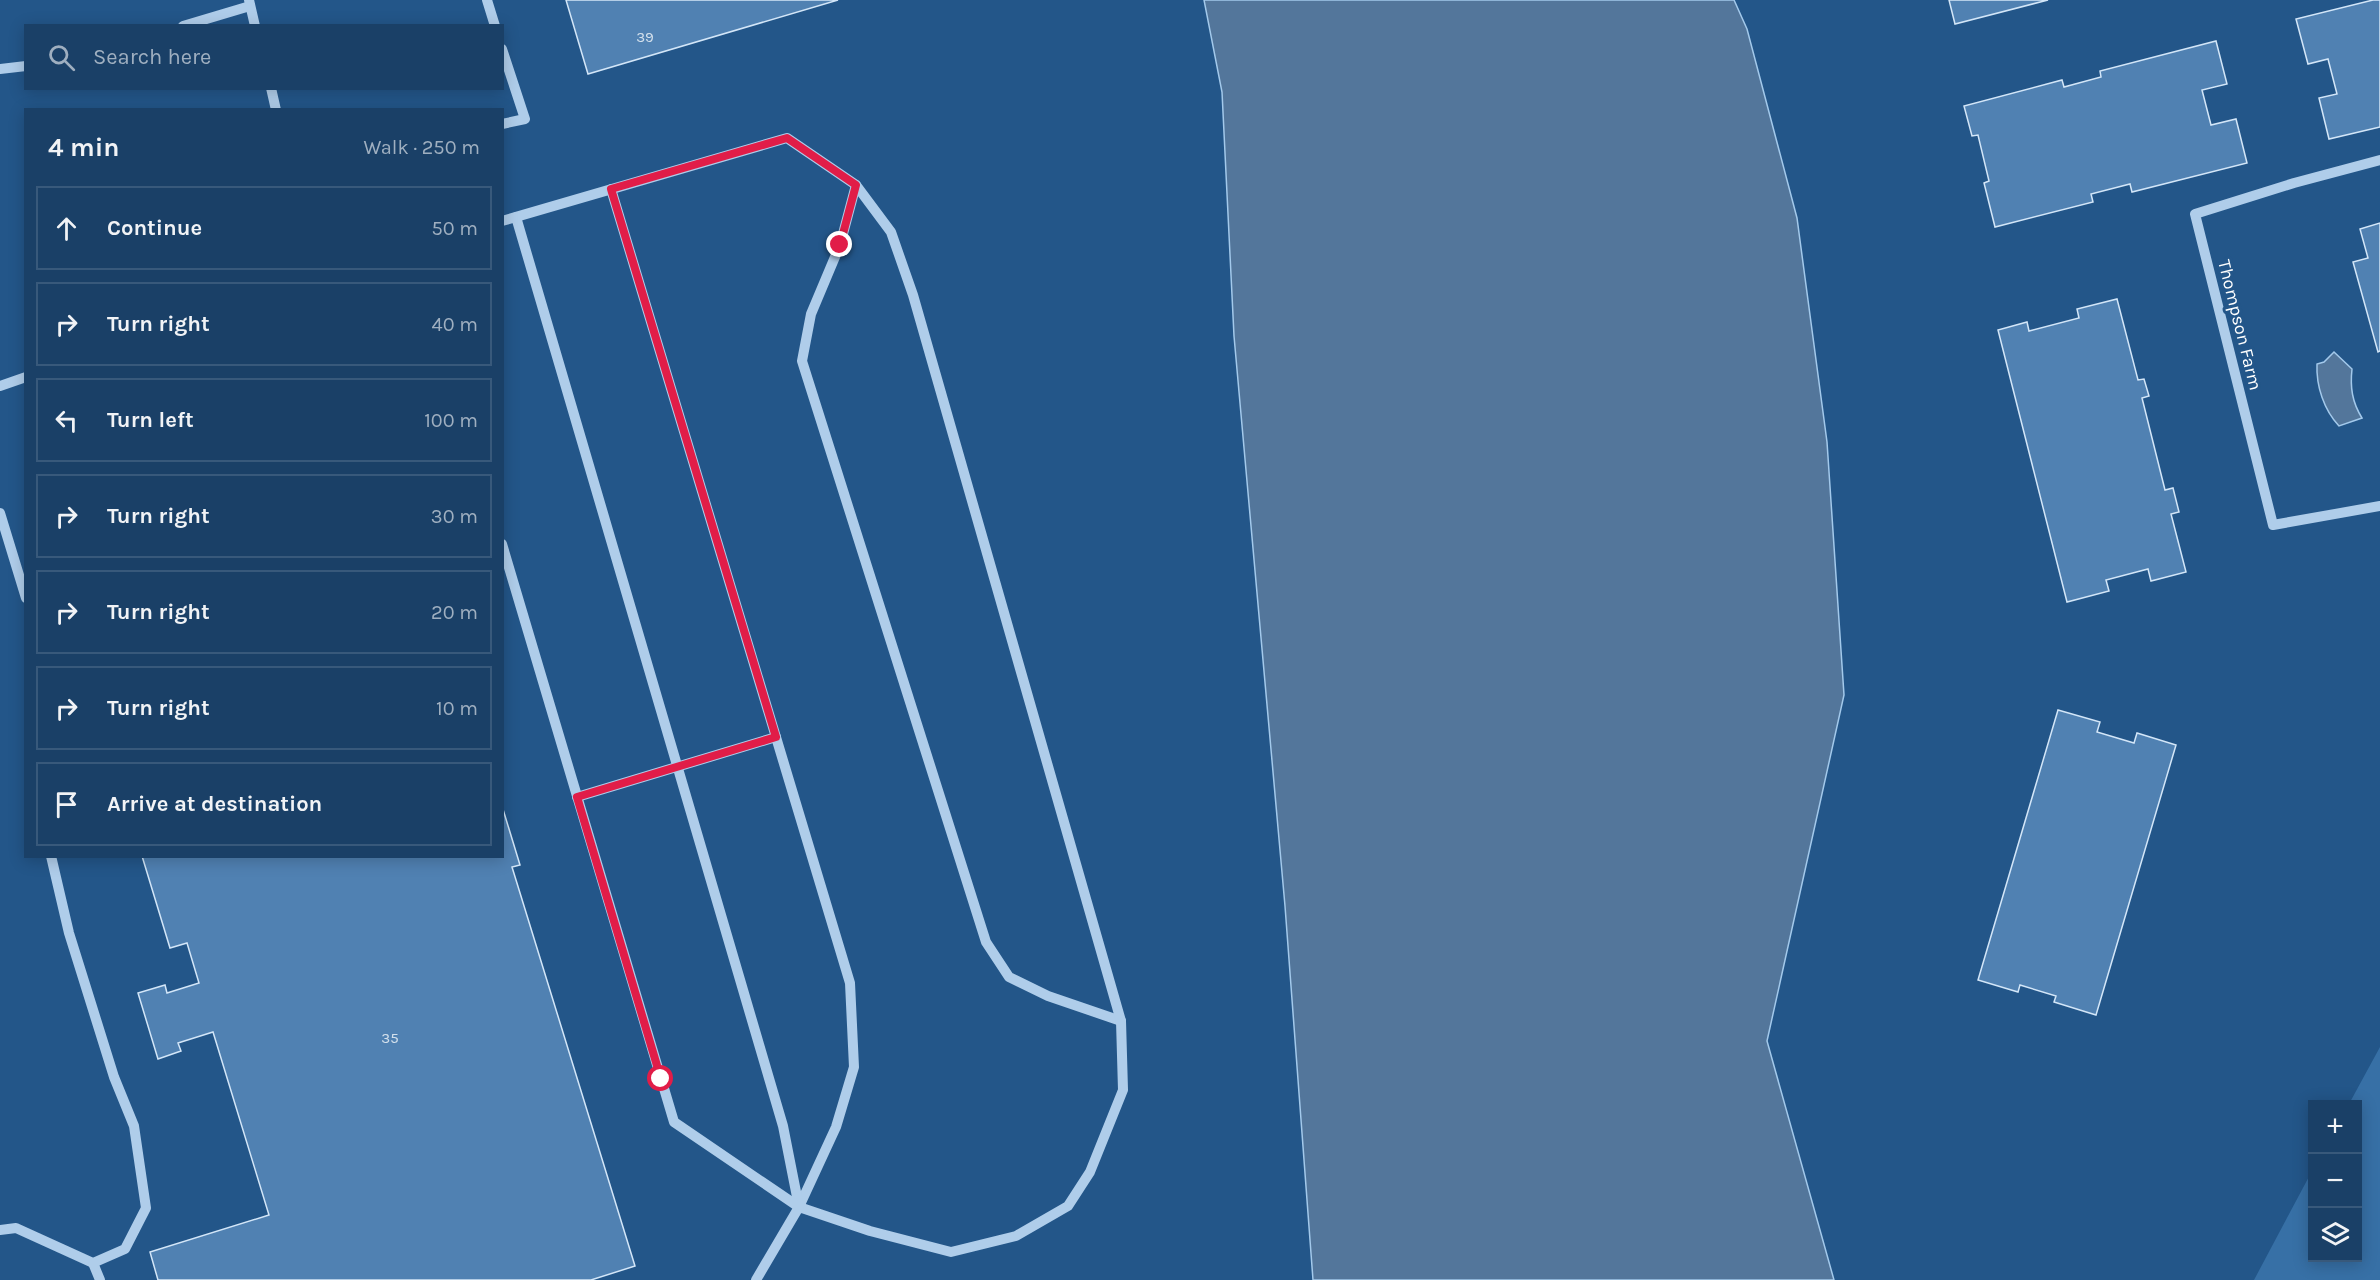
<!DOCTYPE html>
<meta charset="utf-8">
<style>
:root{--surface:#1a4067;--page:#274b70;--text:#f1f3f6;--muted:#9fafc0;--line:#38597b}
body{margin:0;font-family:Karla,sans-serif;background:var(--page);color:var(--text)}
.controls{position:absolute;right:18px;bottom:18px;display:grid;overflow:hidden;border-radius:0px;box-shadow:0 3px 15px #0003}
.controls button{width:54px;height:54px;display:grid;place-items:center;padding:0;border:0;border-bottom:2px solid var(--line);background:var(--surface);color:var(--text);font:30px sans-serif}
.stop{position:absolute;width:18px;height:18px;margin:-14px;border:4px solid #e11d48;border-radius:50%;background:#fff}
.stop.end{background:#e11d48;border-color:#fff;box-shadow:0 2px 6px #0008}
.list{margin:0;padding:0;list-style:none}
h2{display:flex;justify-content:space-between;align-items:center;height:78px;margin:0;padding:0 24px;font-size:26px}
h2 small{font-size:20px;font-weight:400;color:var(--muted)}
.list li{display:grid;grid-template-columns:39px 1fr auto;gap:18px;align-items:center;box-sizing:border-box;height:84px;margin:0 12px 12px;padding:0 12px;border:2px solid var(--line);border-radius:0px}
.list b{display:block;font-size:22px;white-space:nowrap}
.list em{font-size:20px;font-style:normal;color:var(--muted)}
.icon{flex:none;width:33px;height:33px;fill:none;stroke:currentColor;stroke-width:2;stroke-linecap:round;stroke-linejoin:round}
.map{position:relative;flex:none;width:2380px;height:1280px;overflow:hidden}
.search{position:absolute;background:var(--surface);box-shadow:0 3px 15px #0003;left:24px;top:24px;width:480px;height:66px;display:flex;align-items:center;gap:15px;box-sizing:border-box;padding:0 21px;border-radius:0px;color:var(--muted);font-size:22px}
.panel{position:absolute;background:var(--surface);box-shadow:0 3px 15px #0003;left:24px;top:108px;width:480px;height:750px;border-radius:0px}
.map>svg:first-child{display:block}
</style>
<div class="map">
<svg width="2380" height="1280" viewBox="0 0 2380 1280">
<rect width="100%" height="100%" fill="#235689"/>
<path fill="#3770a6" d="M2380,1047v233h-126l58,-109v87h46v-154h-9z"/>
<g fill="#53769b" stroke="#a3c9eb" stroke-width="1.5">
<path d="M1204,0h530l13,29 50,189 30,224 17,253 -77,346 67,239h-521l-28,-374 -51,-570 -12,-244z"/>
<path d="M2334,352l18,17c-2,18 0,33 10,49l-23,8c-15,-16 -23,-40 -22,-62l7,-2z"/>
</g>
<g fill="#5081b2" stroke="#d3e6f8" stroke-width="1.5">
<path d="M566,0h272l-250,74z"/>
<path d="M1949,0h99l-93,24z"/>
<path d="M2373,0h7v127l-51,12 -10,-41 18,-4 -9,-35 -20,5 -12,-45z"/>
<path d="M2216,41l11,43 -25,6 9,35 25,-6 11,44 -115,29 -2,-8 -39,10 2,8 -98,25 -11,-44 5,-2 -11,-46 -6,1 -8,-30 98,-26 2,7 37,-10 -1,-6z"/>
<path d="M2380,223v128l-2,1 -25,-90 15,-4 -8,-29z"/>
<path d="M2117,299l21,81 6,-1 5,17 -7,2 23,92 8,-2 6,24 -8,2 15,58 -35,9 -3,-12 -42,11 3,11 -42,11 -69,-272 29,-8 2,9 50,-13 -2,-9z"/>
<path d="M2058,710l42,12 -3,10 37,11 3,-10 39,12 -80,270 -42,-13 2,-6 -36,-11 -2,7 -40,-12z"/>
<path d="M502,806l18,59 -8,2 123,399 -44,14h-433l-8,-28 119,-37 -56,-183 -35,11 3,8 -23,8 -20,-66 27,-8 2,8 32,-10 -12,-40 -17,5 -28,-92h360z"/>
</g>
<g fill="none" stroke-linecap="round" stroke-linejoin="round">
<g stroke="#afcdea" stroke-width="10">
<path d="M249,0l6,26"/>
<path d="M487,0l8,26"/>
<path d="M183,26l67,-20"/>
<path d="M502,49l23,70 -23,5"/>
<path d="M0,69l26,-3"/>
<path d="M271,88l5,22"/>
<path d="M2380,160l-86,23 -99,31 78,311 107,-19"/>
<path d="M856,185l-16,60 -29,69 -9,47 184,581 23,35 39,19 73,25"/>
<path d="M611,189l239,794 4,84 -18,60 -37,80"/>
<path d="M516,217l267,909 16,81"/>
<path d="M502,221l285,-83 69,47 35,47 22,63 208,726 2,69 -33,82 -22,34 -52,30 -65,16 -81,-21 -71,-24 -43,73"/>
<path d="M0,386l26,-9"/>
<path d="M0,513l26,85"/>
<path d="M502,544l172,578 125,85"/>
<path d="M577,797l199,-60"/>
<path d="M0,1230l16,-2 77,35 32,-14 21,-41 -12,-82 -20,-49 -45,-144 -18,-77"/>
<path d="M93,1263l7,17"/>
</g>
</g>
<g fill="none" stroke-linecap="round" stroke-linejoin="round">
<path stroke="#e11d48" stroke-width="8" d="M661,1079l-84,-282 199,-60 -165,-548 176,-51 69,47 -16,60"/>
</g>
<g text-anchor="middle" stroke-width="6" stroke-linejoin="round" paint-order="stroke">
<g font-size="15" fill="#d3e0ec">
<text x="645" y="42">39</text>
<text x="390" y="1043">35</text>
</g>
<g font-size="18" fill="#fff" stroke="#235689">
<text transform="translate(2240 325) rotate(76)" y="6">Thompson Farm</text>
</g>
</g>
</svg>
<div class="controls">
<button>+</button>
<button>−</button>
<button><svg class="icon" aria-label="layers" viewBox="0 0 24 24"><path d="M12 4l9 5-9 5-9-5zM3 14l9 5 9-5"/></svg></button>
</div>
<div class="stop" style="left:661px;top:1079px"></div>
<div class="stop end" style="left:840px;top:245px"></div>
<div class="search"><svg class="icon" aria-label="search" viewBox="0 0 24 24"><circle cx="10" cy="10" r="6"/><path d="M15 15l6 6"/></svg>Search here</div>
<section class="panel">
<h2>4 min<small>Walk · 250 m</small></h2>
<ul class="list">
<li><svg class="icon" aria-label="ahead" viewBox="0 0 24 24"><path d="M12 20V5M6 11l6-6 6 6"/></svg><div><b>Continue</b></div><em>50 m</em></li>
<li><svg class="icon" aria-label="right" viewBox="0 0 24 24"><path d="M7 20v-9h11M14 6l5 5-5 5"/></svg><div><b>Turn right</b></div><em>40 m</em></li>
<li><svg class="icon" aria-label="left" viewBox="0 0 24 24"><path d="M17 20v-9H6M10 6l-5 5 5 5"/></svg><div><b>Turn left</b></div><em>100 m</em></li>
<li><svg class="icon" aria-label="right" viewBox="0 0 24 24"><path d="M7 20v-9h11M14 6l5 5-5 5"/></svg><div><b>Turn right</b></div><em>30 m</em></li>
<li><svg class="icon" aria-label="right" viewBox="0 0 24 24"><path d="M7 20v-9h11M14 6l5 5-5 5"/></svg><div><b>Turn right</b></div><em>20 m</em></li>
<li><svg class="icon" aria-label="right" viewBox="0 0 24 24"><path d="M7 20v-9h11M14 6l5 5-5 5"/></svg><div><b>Turn right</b></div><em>10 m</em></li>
<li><svg class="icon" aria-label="arrive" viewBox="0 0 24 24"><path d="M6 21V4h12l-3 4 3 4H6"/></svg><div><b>Arrive at destination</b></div></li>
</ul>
</section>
</div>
